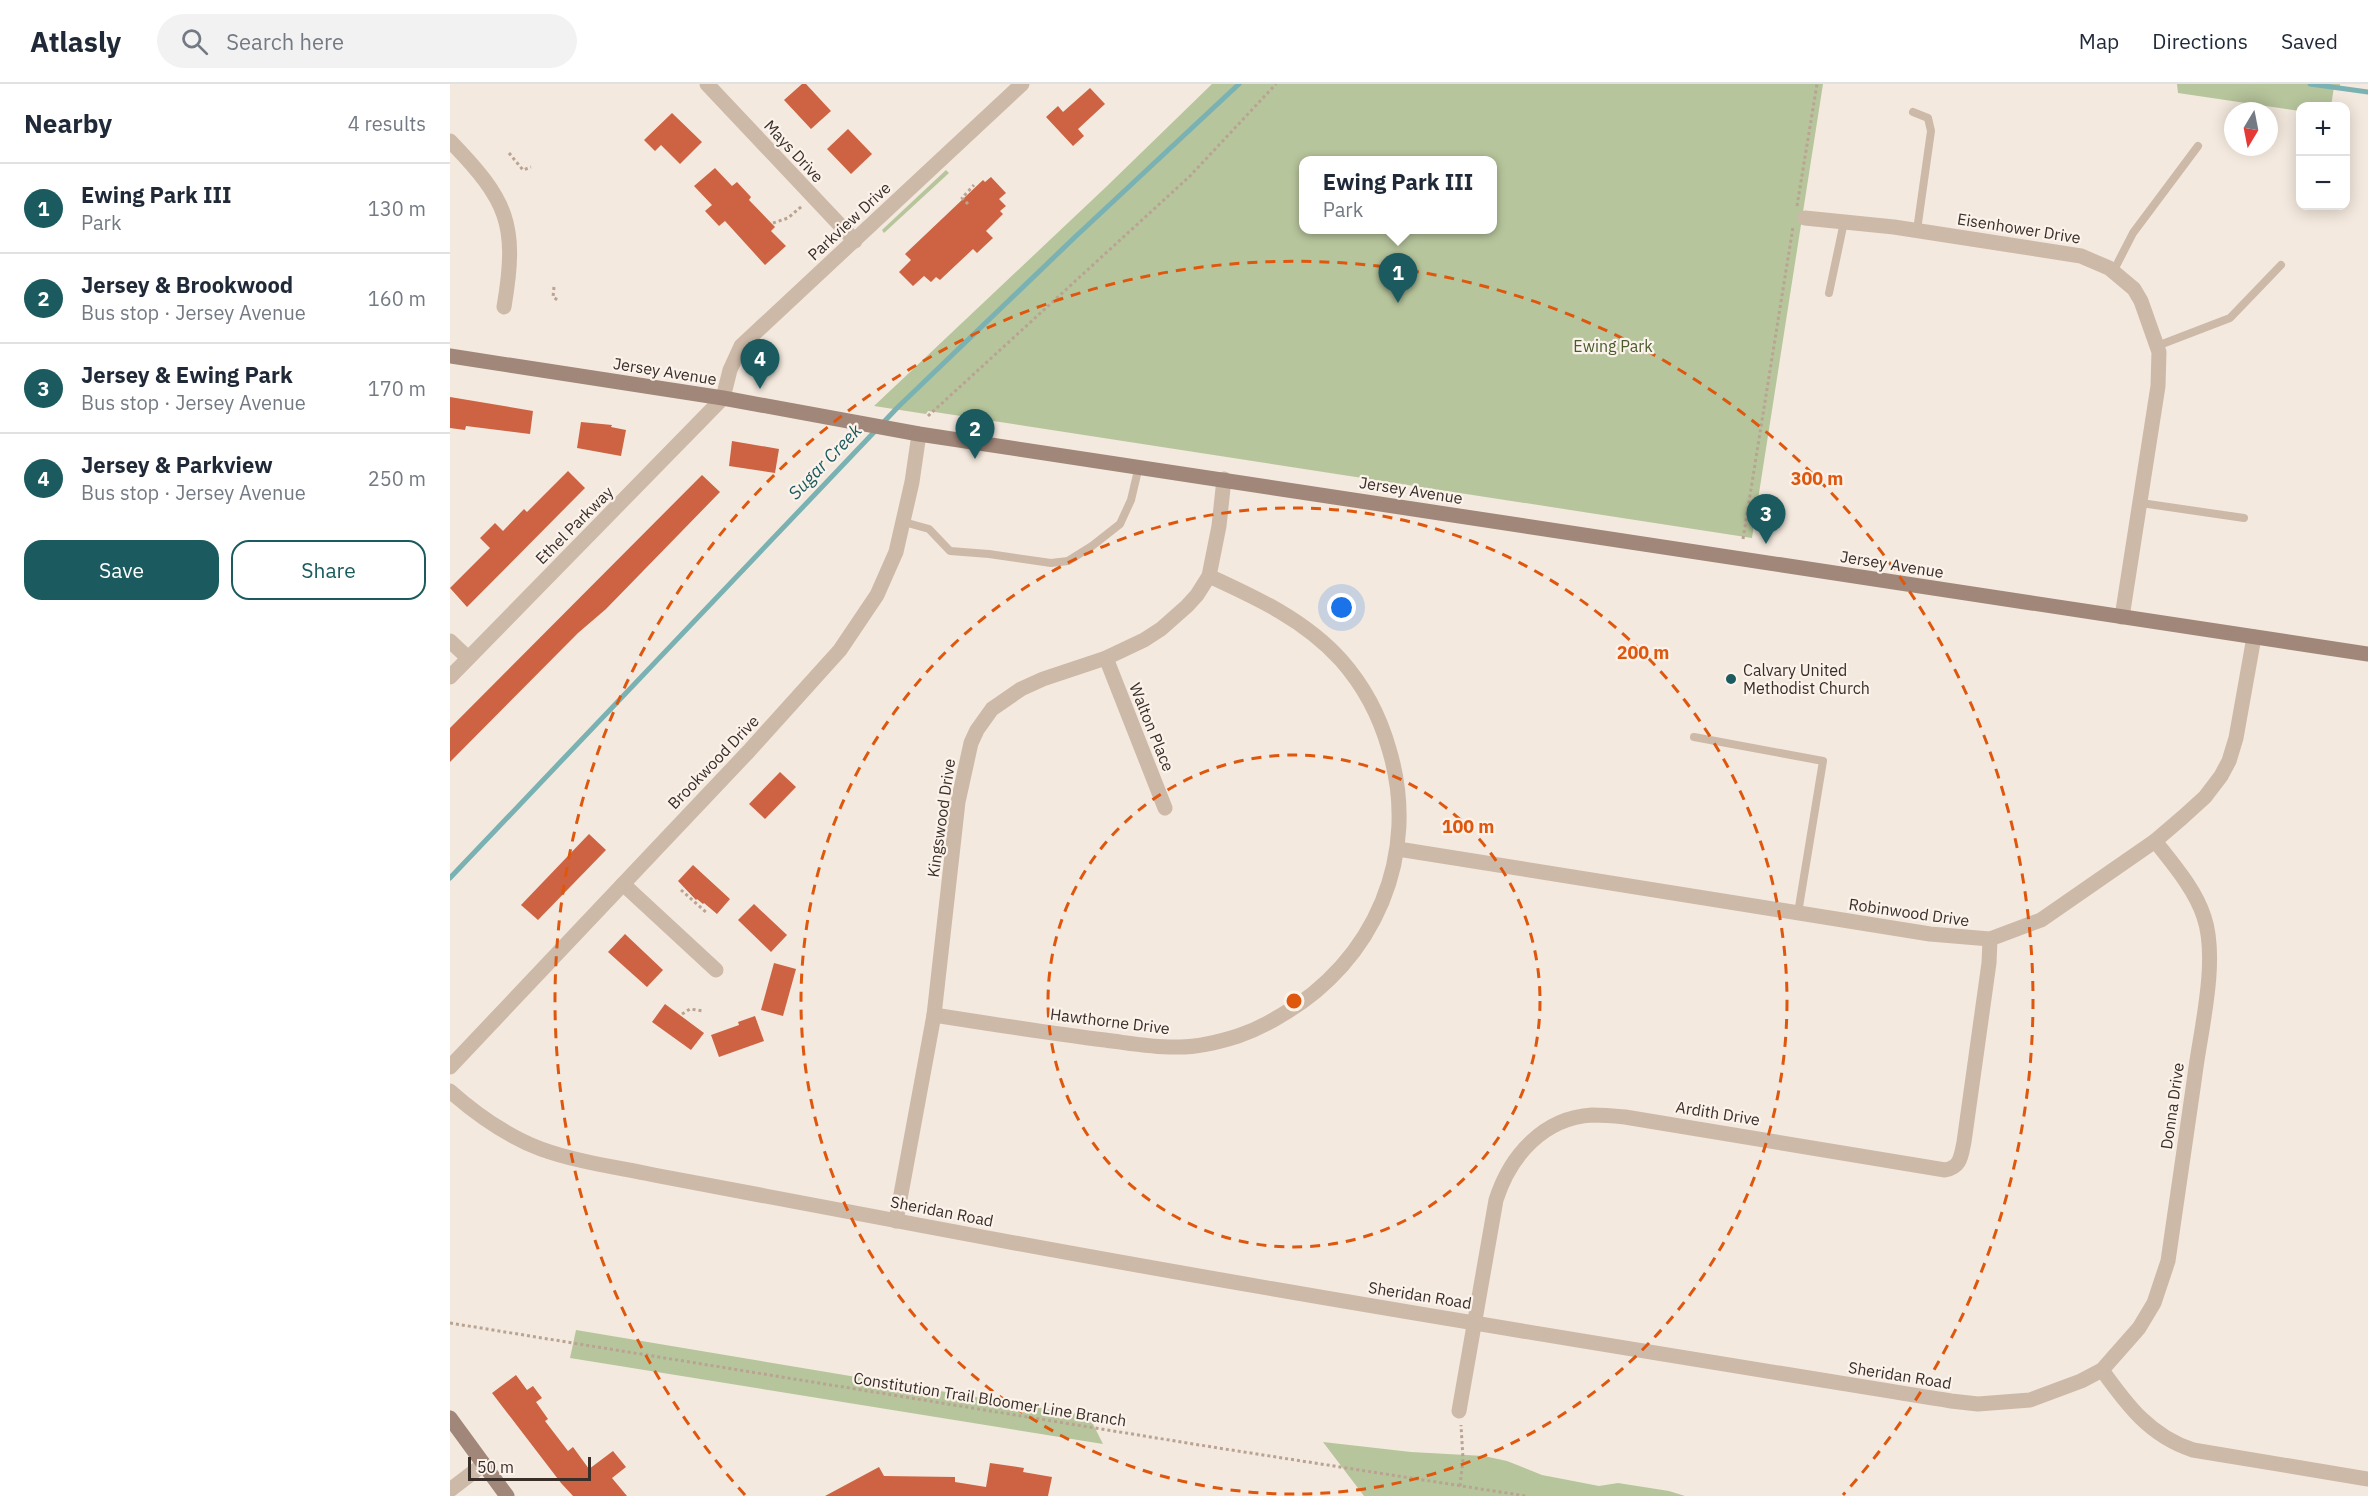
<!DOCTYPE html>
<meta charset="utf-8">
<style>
:root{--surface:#fff;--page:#f2f2f3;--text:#1f2937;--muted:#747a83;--line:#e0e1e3;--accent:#1b5b5f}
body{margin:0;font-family:"IBM Plex Sans",sans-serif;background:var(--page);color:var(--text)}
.controls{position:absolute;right:18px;top:18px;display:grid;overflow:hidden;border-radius:12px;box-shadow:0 3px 15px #0003}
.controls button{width:54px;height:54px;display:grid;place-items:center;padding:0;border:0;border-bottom:2px solid var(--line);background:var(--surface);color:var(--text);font:30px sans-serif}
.compass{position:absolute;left:1774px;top:18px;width:54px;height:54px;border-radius:50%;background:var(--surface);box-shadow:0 3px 15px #0003;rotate:190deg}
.scale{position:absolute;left:18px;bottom:15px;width:123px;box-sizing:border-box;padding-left:6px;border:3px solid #3a2e29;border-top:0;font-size:16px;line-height:21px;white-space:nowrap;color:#3a2e29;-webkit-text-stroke:4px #fbf3eb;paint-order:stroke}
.you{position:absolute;left:892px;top:524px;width:21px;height:21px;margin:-15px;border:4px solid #fff;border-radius:50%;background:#1a73e8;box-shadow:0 0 0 9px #1a73e833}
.badge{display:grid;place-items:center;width:39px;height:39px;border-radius:50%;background:var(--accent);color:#fff;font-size:20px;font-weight:700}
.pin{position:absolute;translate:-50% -50px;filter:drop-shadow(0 2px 3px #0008)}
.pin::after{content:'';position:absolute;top:32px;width:21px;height:18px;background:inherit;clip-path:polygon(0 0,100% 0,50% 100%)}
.popup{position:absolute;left:849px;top:72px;width:198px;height:78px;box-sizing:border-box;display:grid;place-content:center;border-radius:12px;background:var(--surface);filter:drop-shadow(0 2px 4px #0005);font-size:20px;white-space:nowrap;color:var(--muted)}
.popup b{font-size:22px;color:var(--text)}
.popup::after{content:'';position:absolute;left:50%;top:100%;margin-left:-12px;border:12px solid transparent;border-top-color:var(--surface)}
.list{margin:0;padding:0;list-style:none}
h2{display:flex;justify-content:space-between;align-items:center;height:78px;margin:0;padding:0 24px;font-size:26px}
h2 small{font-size:20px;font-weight:400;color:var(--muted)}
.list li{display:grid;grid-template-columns:39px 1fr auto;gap:18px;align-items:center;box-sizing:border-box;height:90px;padding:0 24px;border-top:2px solid var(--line)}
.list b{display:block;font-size:22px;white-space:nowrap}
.list p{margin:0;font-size:20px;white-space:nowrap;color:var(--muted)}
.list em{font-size:20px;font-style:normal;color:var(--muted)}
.actions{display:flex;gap:12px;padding:18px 24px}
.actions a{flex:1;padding:14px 0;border:2px solid var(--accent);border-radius:18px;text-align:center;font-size:21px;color:var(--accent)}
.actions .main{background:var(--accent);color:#fff}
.icon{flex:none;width:33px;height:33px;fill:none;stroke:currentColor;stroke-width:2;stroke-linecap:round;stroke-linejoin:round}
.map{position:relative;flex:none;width:1918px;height:1412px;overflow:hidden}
header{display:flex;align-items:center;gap:36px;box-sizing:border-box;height:84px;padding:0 30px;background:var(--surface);border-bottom:2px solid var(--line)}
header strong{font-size:28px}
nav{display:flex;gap:33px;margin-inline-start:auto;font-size:21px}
.search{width:420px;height:54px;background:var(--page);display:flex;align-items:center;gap:15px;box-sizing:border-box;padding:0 21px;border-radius:33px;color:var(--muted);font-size:22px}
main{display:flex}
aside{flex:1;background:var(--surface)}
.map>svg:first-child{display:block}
</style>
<header>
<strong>Atlasly</strong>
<div class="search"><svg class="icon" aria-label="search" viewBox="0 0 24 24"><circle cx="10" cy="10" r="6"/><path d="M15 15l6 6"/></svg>Search here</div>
<nav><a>Map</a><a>Directions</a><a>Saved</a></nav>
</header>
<main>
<aside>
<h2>Nearby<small>4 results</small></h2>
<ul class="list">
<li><span class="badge">1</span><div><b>Ewing Park III</b><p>Park</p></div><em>130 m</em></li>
<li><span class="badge">2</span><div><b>Jersey &amp; Brookwood</b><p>Bus stop · Jersey Avenue</p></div><em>160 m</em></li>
<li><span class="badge">3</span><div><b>Jersey &amp; Ewing Park</b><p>Bus stop · Jersey Avenue</p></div><em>170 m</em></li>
<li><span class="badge">4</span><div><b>Jersey &amp; Parkview</b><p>Bus stop · Jersey Avenue</p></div><em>250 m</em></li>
</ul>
<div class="actions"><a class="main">Save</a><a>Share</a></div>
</aside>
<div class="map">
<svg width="1918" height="1412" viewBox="0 0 1918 1412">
<rect width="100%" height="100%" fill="#f4e9de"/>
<g fill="#b7c59c" fill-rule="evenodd">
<path d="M762,0h611l-71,454 -824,-127 -2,3 -52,-8 232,-219zM854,76h188v70h-188z"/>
<path d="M1727,0h163v4l-6,-1 -3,19h-31v5l-122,-18z"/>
<path d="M496,86l3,3 -65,60 -2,-3z"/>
<path d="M126,1246l513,86 14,28 -533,-86z"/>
<path d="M873,1358l88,10 73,4 23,5 35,14 57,11 19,-3 51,8 16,5h-321z"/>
</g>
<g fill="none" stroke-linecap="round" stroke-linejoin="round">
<g stroke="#7ab2b3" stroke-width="5">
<path d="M1860,0l58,8"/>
<path d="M0,794l448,-471 176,-169 165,-154"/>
</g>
</g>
<g fill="#cd6342">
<path d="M352,0h4l25,27 -20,18 -27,-29z"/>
<path d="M640,4l15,16 -27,25 6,7 -11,10 -27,-29 12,-11 5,6z"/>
<path d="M222,29l30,29 -22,22 -19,-19 -6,6 -11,-11z"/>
<path d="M398,45l24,25 -21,20 -24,-25z"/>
<path d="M265,84l17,18 5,-4 14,15 -2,3 26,27 -4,4 15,15 -21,19 -40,-44 -6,5 -14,-15 7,-6 -18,-19z"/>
<path d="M541,93l15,16 -7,6 7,7 -6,5 3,3 -17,17 7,7 -16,15 -4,-4 -33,31 -4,-3 -5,5 -7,-6 -11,10 -14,-14 12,-12 -6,-6 78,-74 2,2z"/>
<path d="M0,313l83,14 -3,23 -64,-8 -1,4 -15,-2z"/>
<path d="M131,338l31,3 -1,2 15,3 -5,26 -44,-8z"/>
<path d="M282,357l47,8 -4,24 -46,-7z"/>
<path d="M118,387l17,17 -118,119 -17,-19 40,-40 -10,-10 15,-15 8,8 21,-22 3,3z"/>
<path d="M252,391l18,17 -114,117 -28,24 -128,129v-34z"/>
<path d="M330,688l16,15 -31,32 -16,-15z"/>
<path d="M139,750l17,16 -68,70 -17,-15z"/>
<path d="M243,781l37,34 -13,15 -13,-11 -1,1 -6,-5 -1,1 -18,-19z"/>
<path d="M304,820l33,31 -16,17 -33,-32z"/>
<path d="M175,850l38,36 -16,17 -39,-35z"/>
<path d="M324,879l22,6 -13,47 -22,-6z"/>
<path d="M215,920l39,29 -13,17 -39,-28z"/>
<path d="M305,932l9,25 -45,16 -8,-22 28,-10 -1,-3z"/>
<path d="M66,1291l11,15 6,-4 9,12 -6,4 12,17 -3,2 23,30 5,-4 16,22 24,-18 13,16 -14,11 15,18h-54l-12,-13 -69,-90z"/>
<path d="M540,1379l34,5 -1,4 29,5 -4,19h-223l54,-29 5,9 71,1v5l31,5z"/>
</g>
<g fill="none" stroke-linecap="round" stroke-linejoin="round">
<g stroke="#b9a392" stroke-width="3" stroke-dasharray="3 3" stroke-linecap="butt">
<path d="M59,69l14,17 8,-3"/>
<path d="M518,120l-6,-6 12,-13"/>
<path d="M1347,122l20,-122"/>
<path d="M323,139l15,-5 14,-12"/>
<path d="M104,203l-1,10 6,4"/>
<path d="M478,332l262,-240 86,-92"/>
<path d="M1293,455l50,-312"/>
<path d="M231,806l26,23"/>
<path d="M232,930l8,-5 13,2"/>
<path d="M0,1239l762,124 314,49"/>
<path d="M1010,1402l3,-27 -2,-34"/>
</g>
<g stroke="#cdb9a8" stroke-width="8">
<path d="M1463,28l15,6 3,13 -14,99"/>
<path d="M1663,188l20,-39 65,-87"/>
<path d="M1379,209l15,-71"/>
<path d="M1707,262l73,-28 51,-53"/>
<path d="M1691,419l103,15"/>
<path d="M454,438l25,7 21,22 39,3 62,9 17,-2 24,-15 28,-22 11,-24 8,-34"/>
<path d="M1244,653l129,24 -25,152"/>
</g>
<g stroke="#cdb9a8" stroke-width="15">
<path d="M257,0l148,157"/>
<path d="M0,57c58,60 68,83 54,166"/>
<path d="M1355,134l89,9 187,29 28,12 25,21 7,12 18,51 -1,34 -36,231"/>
<path d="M0,557l18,17"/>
<path d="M656,574l59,150"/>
<path d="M0,593l273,-279 7,-28 11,-24 281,-262"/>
<path d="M948,765l532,85 60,5 51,-19 114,-79 28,-24 22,-20 16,-21 8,-15 7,-23 18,-101"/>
<path d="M173,800l93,86"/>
<path d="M484,931c57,9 114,18 171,25 24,3 49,8 74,7 20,0 40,-5 59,-11 15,-5 29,-12 42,-20 95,-54 141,-162 109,-267 -9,-32 -25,-63 -48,-89 -36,-40 -84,-62 -132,-84"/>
<path d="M0,983l298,-315 92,-102 37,-55 19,-43 16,-70 7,-48"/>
<path d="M0,1007c27,24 57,45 91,58 36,13 75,18 113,26 76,15 152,28 228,43 355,68 712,125 1069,183l27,3 52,-4 51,-19 21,-11 37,-42 15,-25 14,-42c9,-64 19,-129 28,-194 6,-42 22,-109 8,-150 -9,-28 -31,-53 -49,-76"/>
<path d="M446,1137l38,-206 24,-213 13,-59 6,-13 15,-21 29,-20 22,-10 63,-21 38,-18 17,-11 26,-23 10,-11 12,-19 10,-50 5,-47"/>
<path d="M1652,1286c25,35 48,66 91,80l175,29"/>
<path d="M1009,1327l37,-211c14,-44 47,-82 96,-85 11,0 23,1 33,2l320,53c16,-3 16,-14 19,-28l25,-179 1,-24"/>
<path d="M0,1406l34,-26"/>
</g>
<g stroke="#a18779" stroke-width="15">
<path d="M0,272l273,42 196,36 1449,220"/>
<path d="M0,1334l57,78"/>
</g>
</g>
<g fill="none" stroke="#df570d" stroke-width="3" stroke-dasharray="10 8">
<circle cx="844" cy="917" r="246"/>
<circle cx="844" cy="917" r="493"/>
<path d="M295 1411A739 739 0 1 1 1393 1411"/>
</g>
<circle fill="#1b5b5f" stroke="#fbf3eb" stroke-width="2" cx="1281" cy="595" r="6"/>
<g text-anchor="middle" stroke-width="4.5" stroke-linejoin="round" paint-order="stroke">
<g font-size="16" fill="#3a2e29" stroke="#fbf3eb">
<text transform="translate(344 67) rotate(47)" y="6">Mays Drive</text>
<text transform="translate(399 137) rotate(-43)" y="6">Parkview Drive</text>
<text transform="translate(1569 144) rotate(9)" y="6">Eisenhower Drive</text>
<text transform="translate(215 287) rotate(9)" y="6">Jersey Avenue</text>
<text transform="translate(961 406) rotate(9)" y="6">Jersey Avenue</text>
<text transform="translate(124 441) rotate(-45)" y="6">Ethel Parkway</text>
<text transform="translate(1442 480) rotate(9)" y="6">Jersey Avenue</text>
<text transform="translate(702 643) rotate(68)" y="6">Walton Place</text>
<text transform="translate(263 678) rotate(-46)" y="6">Brookwood Drive</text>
<text transform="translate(491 734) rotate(-82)" y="6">Kingswood Drive</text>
<text transform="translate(1459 828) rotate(8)" y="6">Robinwood Drive</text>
<text transform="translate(660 937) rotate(7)" y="6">Hawthorne Drive</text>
<text transform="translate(1722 1022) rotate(-82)" y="6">Donna Drive</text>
<text transform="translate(1268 1029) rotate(9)" y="6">Ardith Drive</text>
<text transform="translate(492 1127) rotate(11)" y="6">Sheridan Road</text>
<text transform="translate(970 1211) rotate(9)" y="6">Sheridan Road</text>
<text transform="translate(1450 1291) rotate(9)" y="6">Sheridan Road</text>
<text transform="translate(540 1315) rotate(9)" y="6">Constitution Trail Bloomer Line Branch</text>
</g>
<g font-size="16" fill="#495a2b" stroke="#fbf3eb">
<text x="1163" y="268">Ewing Park</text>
</g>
<g font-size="16" fill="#3a2e29" stroke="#fbf3eb" text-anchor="start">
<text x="1293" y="592">Calvary United<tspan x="1293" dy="18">Methodist Church</tspan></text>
</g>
<g font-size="18" font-style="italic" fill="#1b5b5f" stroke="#fbf3eb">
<text transform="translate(375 378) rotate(-46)" y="6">Sugar Creek</text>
</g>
</g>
<circle cx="844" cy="917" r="9" fill="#df570d" stroke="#fbf3eb" stroke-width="3"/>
<g font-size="18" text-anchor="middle" font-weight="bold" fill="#df570d" stroke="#fbf3eb" stroke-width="4.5" stroke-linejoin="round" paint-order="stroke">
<text x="1367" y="401">300 m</text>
<text x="1193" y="575">200 m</text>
<text x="1018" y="749">100 m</text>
</g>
</svg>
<div class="controls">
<button>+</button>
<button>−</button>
</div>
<svg class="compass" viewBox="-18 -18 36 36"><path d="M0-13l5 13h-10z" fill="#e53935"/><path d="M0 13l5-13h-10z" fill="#747a83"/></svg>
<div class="scale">50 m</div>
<div class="you"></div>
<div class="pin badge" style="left:948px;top:219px">1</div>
<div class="popup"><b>Ewing Park III</b>Park</div>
<div class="pin badge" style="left:525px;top:375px">2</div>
<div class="pin badge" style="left:1316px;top:460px">3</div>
<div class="pin badge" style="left:310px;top:305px">4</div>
</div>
</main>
